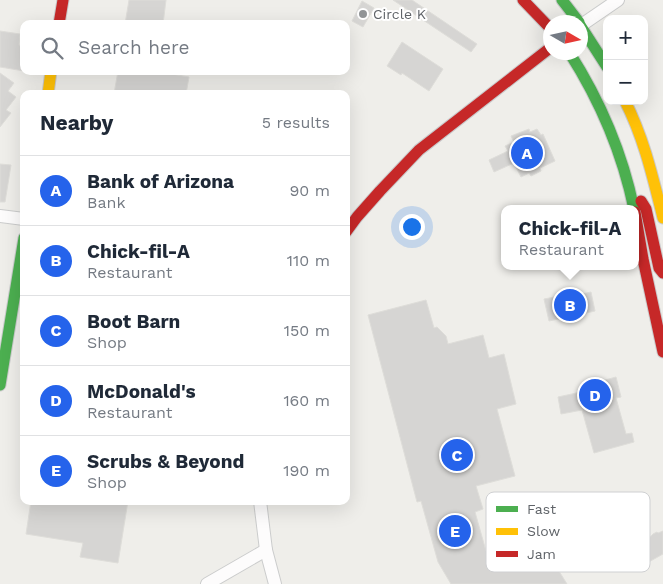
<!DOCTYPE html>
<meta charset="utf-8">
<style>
:root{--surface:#fff;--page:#f6f6f7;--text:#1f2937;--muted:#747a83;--line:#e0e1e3;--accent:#2563eb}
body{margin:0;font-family:"Work Sans",sans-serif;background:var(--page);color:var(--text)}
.controls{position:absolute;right:15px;top:15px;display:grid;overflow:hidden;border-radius:10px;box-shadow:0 5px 20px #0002}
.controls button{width:45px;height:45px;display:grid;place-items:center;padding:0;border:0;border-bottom:1px solid var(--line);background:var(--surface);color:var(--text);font:25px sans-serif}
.compass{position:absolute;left:543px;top:15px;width:45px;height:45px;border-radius:50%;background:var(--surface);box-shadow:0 5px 20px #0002;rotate:99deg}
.you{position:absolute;left:411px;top:226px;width:18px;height:18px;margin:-12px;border:4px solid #fff;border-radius:50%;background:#1a73e8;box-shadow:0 0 0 8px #1a73e833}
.badge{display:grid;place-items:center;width:32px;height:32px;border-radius:50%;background:var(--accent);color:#fff;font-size:16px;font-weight:700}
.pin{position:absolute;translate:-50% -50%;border:2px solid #fff;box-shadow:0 1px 5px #0006}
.popup{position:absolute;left:501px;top:205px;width:138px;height:65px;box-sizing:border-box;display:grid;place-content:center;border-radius:10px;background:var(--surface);filter:drop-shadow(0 1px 4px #0005);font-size:16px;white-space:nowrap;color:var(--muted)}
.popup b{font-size:19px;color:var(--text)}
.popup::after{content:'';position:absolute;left:50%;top:100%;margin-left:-10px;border:10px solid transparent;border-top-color:var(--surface)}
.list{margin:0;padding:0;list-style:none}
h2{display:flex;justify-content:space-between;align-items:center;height:65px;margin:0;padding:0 20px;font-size:21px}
h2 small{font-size:16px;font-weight:400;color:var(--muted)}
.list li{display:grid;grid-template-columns:32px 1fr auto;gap:15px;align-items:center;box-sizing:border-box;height:70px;padding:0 20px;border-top:1px solid var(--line)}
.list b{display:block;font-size:19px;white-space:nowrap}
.list p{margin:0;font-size:16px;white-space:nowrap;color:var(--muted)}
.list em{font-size:16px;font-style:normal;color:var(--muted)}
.icon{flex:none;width:28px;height:28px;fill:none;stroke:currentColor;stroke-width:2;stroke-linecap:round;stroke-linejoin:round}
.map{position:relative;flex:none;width:663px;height:584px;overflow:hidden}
.search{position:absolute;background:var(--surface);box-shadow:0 5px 20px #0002;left:20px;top:20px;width:330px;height:55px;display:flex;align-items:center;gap:12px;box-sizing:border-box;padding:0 18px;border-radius:10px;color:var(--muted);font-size:19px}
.panel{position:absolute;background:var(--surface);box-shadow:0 5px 20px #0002;left:20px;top:90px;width:330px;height:415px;border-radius:10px}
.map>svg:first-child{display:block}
</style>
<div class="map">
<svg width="663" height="584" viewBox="0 0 663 584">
<rect width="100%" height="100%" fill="#efeeea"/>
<g fill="#d6d5d3" stroke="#deddd9">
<path d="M129,0h37l-3,24h-38z"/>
<path d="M393,0h19l65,44 -6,8z"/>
<path d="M362,1l12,7 -11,19 -11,-6z"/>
<path d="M0,31l20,3 -1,11 5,1v25l-24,-4z"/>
<path d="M402,42l41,27 -14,22 -27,-18 -1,2 -14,-9z"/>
<path d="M118,71h35l36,6 -3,17h-72z"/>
<path d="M0,73l14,10 -6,8 8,6 -10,13 5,3 -11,14z"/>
<path d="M529,129l1,3 7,-3 4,6 2,-1 12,27 -15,7 1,3 -10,5 -2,-3 -8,4 -7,-14 -20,9 -5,-12 19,-9 -3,-5 9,-4 -3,-6z"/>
<path d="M0,164l11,1 -6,37h-5z"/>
<path d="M591,292l4,19 -46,10 -5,-22 32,-6 1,2z"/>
<path d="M426,300l8,28 3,-1 9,9 2,8 35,-9 6,23 15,-4 12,50 -19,5 18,67 -39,10 7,23 -8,3 11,39 5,-3 3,5 50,-31 11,18 -11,7 23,37h-116l-13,-22 -17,-61 -4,1 -49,-187z"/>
<path d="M616,377l5,20 -5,1 10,36 6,-1 2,9 -40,11 -12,-43 -21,4 -3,-17 23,-5 -1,-4 18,-4v-2z"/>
<path d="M31,501h97l-10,62 -38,-6 3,-14 -57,-9z"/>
<path d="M663,531v23l-16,9 -2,-4 -5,3 -14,-26 6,-3 9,14 12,-13 4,-2 1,1z"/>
</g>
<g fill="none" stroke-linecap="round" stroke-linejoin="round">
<g stroke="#cbcccc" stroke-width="14">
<g id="street">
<path d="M580,26l38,-26"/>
<path d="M0,216l24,3"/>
<path d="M260,501l6,49 9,34"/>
<path d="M207,584l59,-34"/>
</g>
</g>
<g stroke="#cacacb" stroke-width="13">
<g id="fast">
<path d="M562,0l17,22"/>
<path d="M580,25l27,42"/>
<path d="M569,52c32,50 53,99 65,157"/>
<path d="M0,385l24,-147"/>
</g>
</g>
<g stroke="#cacacb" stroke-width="13">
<g id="slow">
<path d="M48,94l3,-23"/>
<path d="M625,101c19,37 28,77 38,117"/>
</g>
</g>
<g stroke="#cacacb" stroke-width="13">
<g id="jam">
<path d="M523,0l27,28"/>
<path d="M59,24l4,-24"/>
<path d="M641,201l5,8 13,59 4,5"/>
<path d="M635,212l8,47 20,93"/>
<path d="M346,232l11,-15 23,-26 39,-41 131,-102"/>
</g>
</g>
<use href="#street" stroke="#fdfcfc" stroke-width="12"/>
<use href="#fast" stroke="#4caf50" stroke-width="11"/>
<use href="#slow" stroke="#ffc107" stroke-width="11"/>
<use href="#jam" stroke="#c62828" stroke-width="11"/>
</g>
<circle fill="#919496" stroke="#fff" stroke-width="2" cx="363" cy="14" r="5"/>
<g text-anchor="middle" stroke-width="4" stroke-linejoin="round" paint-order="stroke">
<g font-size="14" fill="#5f6368" stroke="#fff" text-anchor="start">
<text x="373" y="19">Circle K</text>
</g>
</g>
<rect x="486" y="492" width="164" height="80" rx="8" fill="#fff" stroke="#cfd0d2" stroke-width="1"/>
<rect x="496" y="506" width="22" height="6" fill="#4caf50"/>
<rect x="496" y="528" width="22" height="7" fill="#ffc107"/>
<rect x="496" y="551" width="22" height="6" fill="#c62828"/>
<g font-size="14" fill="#5f6368">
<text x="527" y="514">Fast</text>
<text x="527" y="536">Slow</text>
<text x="527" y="559">Jam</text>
</g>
</svg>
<div class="controls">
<button>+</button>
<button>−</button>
</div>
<svg class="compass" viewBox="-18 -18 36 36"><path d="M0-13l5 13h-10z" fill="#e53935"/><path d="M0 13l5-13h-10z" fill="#747a83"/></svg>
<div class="you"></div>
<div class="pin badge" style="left:527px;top:153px">A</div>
<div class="pin badge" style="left:570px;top:305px">B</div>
<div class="popup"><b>Chick-fil-A</b>Restaurant</div>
<div class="pin badge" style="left:457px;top:455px">C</div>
<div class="pin badge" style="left:595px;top:395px">D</div>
<div class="pin badge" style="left:455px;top:531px">E</div>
<div class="search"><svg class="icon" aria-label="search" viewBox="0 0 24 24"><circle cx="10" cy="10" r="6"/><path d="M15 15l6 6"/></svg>Search here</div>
<section class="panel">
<h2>Nearby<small>5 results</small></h2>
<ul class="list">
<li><span class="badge">A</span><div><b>Bank of Arizona</b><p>Bank</p></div><em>90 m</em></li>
<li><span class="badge">B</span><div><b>Chick-fil-A</b><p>Restaurant</p></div><em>110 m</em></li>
<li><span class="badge">C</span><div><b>Boot Barn</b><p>Shop</p></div><em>150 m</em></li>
<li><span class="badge">D</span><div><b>McDonald's</b><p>Restaurant</p></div><em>160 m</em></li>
<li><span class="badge">E</span><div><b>Scrubs &amp; Beyond</b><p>Shop</p></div><em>190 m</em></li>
</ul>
</section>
</div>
